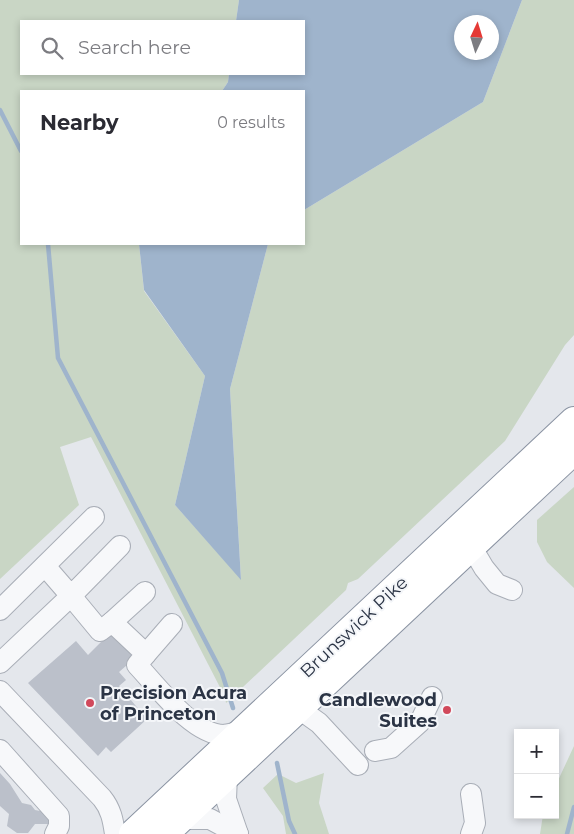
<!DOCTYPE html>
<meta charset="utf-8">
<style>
:root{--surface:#fff;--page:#f7f7f7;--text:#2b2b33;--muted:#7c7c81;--line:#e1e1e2}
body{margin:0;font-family:Montserrat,sans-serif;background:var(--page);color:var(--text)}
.controls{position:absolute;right:15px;bottom:15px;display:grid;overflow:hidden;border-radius:0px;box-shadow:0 2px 8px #0003}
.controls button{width:45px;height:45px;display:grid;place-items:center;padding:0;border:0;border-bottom:1px solid var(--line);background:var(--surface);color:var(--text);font:25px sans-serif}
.compass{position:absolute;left:454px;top:15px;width:45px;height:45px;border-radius:50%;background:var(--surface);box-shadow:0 2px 8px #0003;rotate:4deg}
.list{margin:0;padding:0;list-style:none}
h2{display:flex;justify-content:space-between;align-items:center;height:65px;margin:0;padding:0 20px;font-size:21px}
h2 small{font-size:16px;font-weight:400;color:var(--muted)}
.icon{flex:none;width:28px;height:28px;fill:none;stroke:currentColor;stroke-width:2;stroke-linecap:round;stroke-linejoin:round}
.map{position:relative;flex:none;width:574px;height:834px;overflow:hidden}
.search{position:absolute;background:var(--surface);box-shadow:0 2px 8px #0003;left:20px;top:20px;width:285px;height:55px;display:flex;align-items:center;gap:12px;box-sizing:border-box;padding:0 18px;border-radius:0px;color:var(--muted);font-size:19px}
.panel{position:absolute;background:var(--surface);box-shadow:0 2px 8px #0003;left:20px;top:90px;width:285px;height:155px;border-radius:0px}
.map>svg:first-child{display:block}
</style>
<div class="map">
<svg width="574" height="834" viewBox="0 0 574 834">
<rect width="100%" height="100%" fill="#e4e7ec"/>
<g fill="#c9d6c5">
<path d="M0,0h239l-3,21h-215v53h208l-1,8 -6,9h-201v153h118l5,47 61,85 -30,129 66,74 -11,-190 38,-145h36v-34l179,-108 39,-102h52v335l-9,10 -60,96 -147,138 -10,4 -2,7 -120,113 -1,-6 -134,-260 -31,10 19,58 -79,74z"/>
<path d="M574,487v101l-27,-26 -10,-20v-22z"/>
<path d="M574,746v88h-34l3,-19h12v-28z"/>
<path d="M324,773l-5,30 10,31h-43l-3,-18 -20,-28 15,-14 18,9z"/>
</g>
<g fill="#9fb4cc" fill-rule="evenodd">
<path d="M239,0h283l-39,102 -179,108v-119h-82l6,-9 1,-8h75v-53h-68zM462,22h30v30h-30z"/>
<path d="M139,244h129l-38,145 11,191 -66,-75 30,-129 -61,-86z"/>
</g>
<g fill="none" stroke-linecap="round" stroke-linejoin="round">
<g stroke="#9fb4cc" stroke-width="4.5">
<path d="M0,110l21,41"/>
<path d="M48,244l10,114 164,315 11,35"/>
<path d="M277,763l12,58 6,13"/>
<path d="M567,834l7,-27"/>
</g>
</g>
<g fill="#bbc0ca">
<path d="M111,632l24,26 -16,14 7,8 -7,6 28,33 -36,33 -5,-5 -8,9 -70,-73 48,-42 12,14z"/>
<path d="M0,773l10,11 12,19 9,2 4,5 15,3v11h-15l-7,9h-11l-10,-7 2,-12 -9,-8z"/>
</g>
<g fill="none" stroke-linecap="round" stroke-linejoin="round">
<g stroke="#a9aeb7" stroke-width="22">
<g id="minor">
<path d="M471,546l13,22 13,16 15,6"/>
<path d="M45,566l26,30 49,-50"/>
<path d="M0,610l94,-93"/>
<path d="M112,622l33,-30"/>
<path d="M146,654l26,-30"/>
<path d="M0,663l71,-67 29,35 12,-9 34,32 -9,11c20,21 56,70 87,70 6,-1 13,-3 19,-4"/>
<path d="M0,691l102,107c9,11 11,22 13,36"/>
<path d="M298,708l21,15 39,42"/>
<path d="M0,750l59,66v10l-4,8"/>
<path d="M375,751l16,-3 29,-26 12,-25"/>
<path d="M227,775l-1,24 12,35"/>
<path d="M471,794l4,29 -4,11"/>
<path d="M180,819h30l28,15"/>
</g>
</g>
<g stroke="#8b94a3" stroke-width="30">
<g id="highway">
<path d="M133,834l441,-413"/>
<path d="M164,834l410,-384"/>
</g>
</g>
<use href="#minor" stroke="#f7f8fa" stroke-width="20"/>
<use href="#highway" stroke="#fff" stroke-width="28"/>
</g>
<g fill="#d1495b" stroke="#f4f6f9" stroke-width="2">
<circle cx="90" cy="703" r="5"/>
<circle cx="447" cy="710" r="5"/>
</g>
<g text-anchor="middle" stroke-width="4" stroke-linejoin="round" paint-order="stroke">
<g font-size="18" fill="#2b3445" stroke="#f4f6f9">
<text transform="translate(354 627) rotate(-43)" y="6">Brunswick Pike</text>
</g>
<g font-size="18" font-weight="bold" fill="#2b3445" stroke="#f4f6f9" text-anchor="start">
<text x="100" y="699">Precision Acura<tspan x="100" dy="21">of Princeton</tspan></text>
<text x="437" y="706" text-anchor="end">Candlewood<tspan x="437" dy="21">Suites</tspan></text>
</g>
</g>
</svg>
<div class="controls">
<button>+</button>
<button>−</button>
</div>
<svg class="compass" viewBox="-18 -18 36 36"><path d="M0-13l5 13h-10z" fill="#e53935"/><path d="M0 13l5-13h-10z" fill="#7c7c81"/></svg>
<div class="search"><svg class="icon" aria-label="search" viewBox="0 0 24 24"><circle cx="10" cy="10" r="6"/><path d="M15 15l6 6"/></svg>Search here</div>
<section class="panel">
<h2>Nearby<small>0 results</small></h2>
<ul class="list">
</ul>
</section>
</div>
